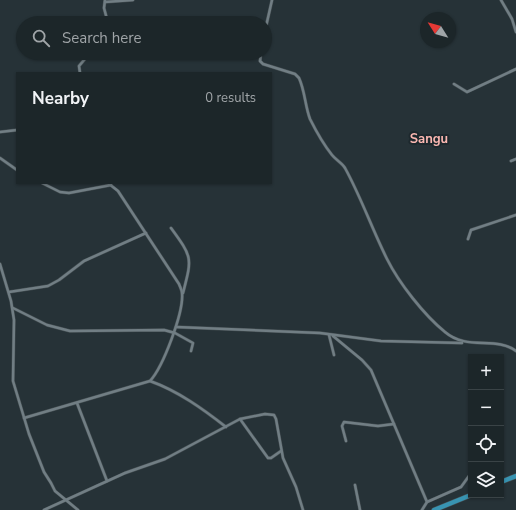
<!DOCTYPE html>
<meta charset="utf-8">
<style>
:root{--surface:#1c2629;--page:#293235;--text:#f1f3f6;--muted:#a0a5a8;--line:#3a4346}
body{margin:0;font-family:"Nunito Sans",sans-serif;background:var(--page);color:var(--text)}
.controls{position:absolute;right:12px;bottom:12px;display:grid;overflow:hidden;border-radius:0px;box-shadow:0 1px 3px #0004}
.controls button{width:36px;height:36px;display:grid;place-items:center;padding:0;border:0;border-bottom:1px solid var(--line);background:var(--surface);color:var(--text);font:20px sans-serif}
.compass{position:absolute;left:420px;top:12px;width:36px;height:36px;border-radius:50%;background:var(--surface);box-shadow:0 1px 3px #0004;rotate:307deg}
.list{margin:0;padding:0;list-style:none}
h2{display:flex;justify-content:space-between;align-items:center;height:52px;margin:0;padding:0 16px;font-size:17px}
h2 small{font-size:13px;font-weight:400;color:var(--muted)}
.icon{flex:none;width:22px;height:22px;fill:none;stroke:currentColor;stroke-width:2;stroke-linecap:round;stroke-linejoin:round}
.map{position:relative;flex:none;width:516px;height:510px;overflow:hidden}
.search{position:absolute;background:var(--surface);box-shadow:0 1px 3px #0004;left:16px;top:16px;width:256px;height:44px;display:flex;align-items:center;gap:10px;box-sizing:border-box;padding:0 14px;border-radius:22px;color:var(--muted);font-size:15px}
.panel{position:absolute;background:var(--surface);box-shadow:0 1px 3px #0004;left:16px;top:72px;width:256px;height:112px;border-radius:0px}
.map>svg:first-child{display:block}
</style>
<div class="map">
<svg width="516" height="510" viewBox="0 0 516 510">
<rect width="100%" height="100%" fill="#263237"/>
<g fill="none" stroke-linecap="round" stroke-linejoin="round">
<g stroke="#444e52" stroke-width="3.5">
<g id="street">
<path d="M105,0l-1,8 4,15"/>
<path d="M501,0l11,19 4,13"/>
<path d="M105,2l28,-2"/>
<path d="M265,31l7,-31"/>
<path d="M261,53l-1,8 3,3 32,10 4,4c6,13 6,28 11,41 6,12 14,26 22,36 4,5 10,8 13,13 16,29 27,61 42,91 12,24 37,56 58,73 22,19 51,4 71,19"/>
<path d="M80,73l-1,-7 11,-13"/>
<path d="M454,84l13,8 49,-23"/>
<path d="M0,132l17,-2"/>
<path d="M0,158l17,12"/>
<path d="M511,161l5,-2"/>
<path d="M42,183l18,9 9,1 42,-8"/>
<path d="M171,228c22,30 21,30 12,65"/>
<path d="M468,239l3,-9 45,-15"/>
<path d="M0,264l11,37 3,19 -1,61 16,53 15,38 7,11 4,8 23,19"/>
<path d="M9,292l39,-6 11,-6 25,-19 62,-28"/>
<path d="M13,308l34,17 23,6 94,-1 11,3 18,10 -2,8"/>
<path d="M176,327l144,6 61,8 81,2"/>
<path d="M329,335l5,20"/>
<path d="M333,336l29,24 9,10 56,132"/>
<path d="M150,381c28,10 53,28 76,46"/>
<path d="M77,403l30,78"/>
<path d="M24,418l126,-37c13,-14 34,-69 32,-88 0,-3 -2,-6 -3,-9l-61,-93 -10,-8"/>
<path d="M240,419l28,39h3l10,-7"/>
<path d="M346,441l-4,-15 2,-4 34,4 16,-2"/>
<path d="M355,485l5,25"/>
<path d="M44,510l81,-37 40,-14 75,-40 25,-5 9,1 2,4 7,39 13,29 7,23"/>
<path d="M422,510l5,-8 34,-15 8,-11"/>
</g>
</g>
<g stroke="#444e52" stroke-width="5.5">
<g id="highway">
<path d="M501,482l15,-6"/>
<path d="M434,510l37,-15"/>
</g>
</g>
<use href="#street" stroke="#717e84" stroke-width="2.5"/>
<use href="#highway" stroke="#3894b2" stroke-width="4.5"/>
</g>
<g text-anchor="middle" stroke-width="4" stroke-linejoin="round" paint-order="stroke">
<g font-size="13" font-weight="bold" fill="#fcb8b2" stroke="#1d282d">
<text x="429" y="143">Sangu</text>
</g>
</g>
</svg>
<div class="controls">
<button>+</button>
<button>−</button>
<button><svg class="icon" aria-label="locate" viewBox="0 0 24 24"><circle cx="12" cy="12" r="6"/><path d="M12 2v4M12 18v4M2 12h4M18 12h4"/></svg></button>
<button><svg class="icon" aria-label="layers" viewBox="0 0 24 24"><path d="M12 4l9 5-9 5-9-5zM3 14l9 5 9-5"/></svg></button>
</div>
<svg class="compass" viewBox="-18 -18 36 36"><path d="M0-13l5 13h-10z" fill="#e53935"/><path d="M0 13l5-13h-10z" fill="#a0a5a8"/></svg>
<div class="search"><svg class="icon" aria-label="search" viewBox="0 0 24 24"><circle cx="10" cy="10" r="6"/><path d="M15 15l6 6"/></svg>Search here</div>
<section class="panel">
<h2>Nearby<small>0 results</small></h2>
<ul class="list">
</ul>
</section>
</div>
